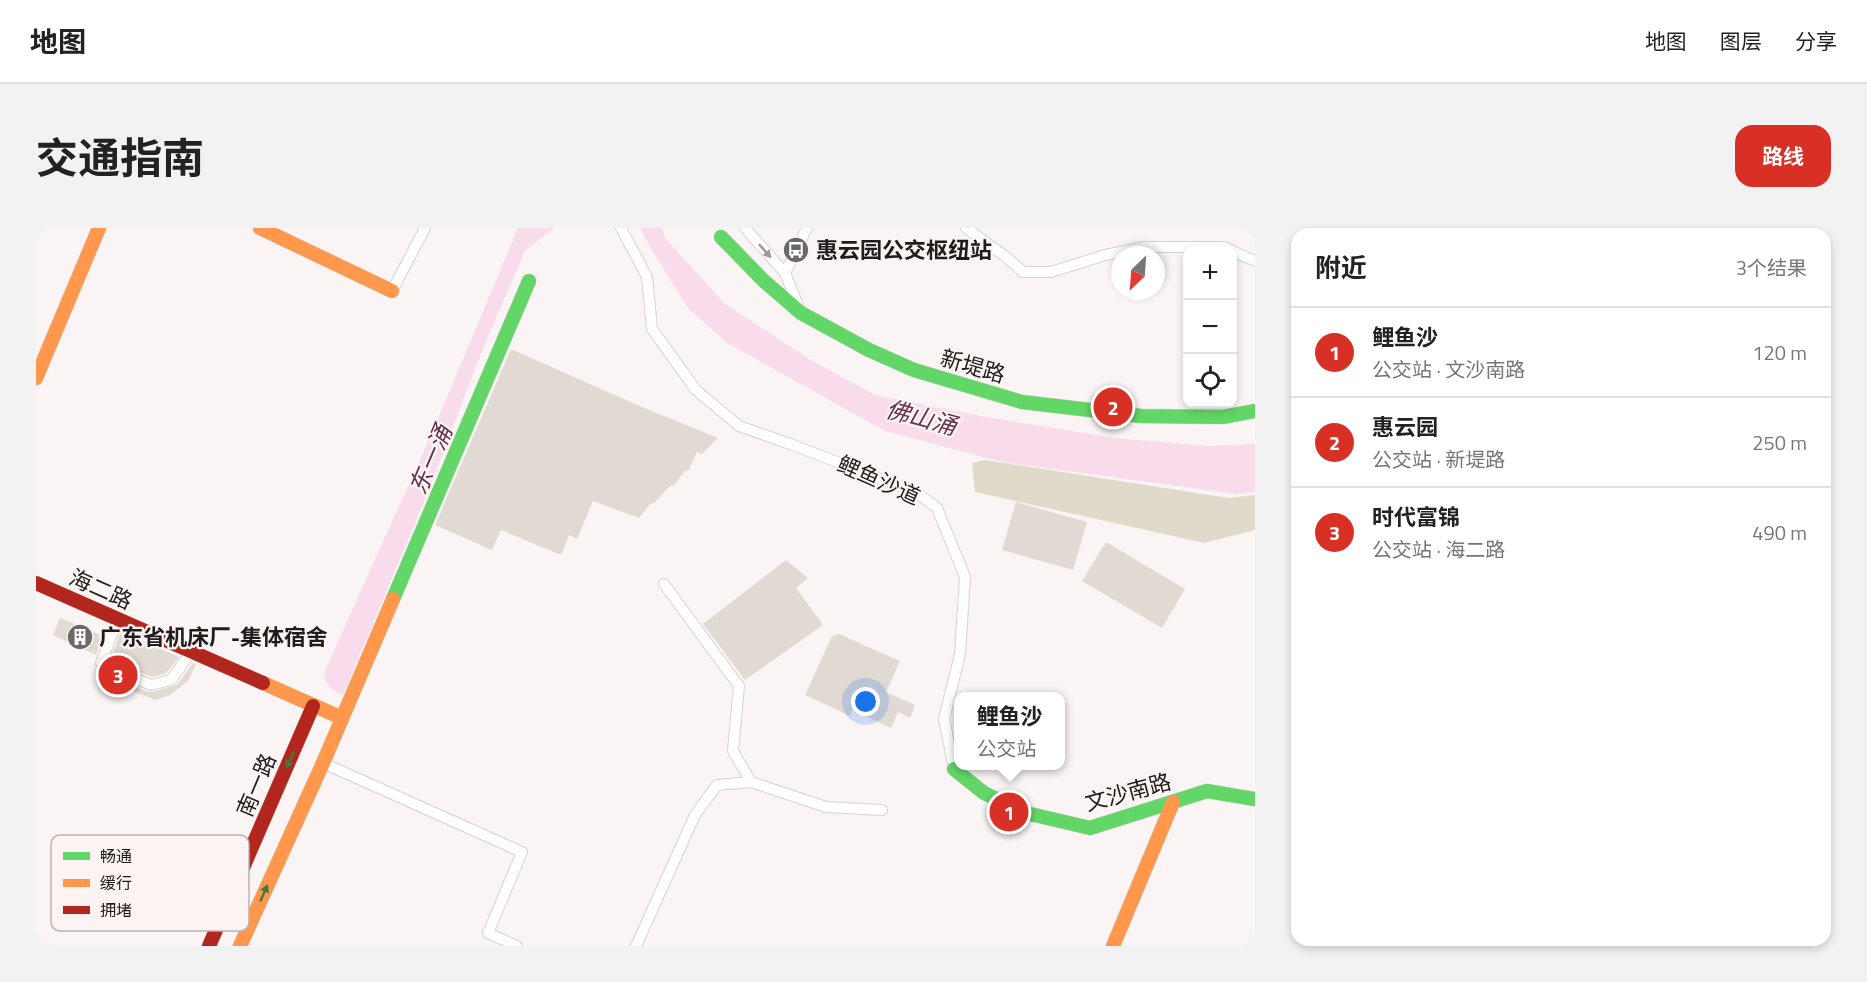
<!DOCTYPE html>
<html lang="zh">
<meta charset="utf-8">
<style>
:root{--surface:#fff;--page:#f2f2f2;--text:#222;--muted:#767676;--line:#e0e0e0;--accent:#d93025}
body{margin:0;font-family:"Titillium Web","Noto Sans SC",sans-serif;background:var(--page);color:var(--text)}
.controls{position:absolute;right:18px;top:18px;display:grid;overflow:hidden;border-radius:12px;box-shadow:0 3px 9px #0003}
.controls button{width:54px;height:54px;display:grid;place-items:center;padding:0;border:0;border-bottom:2px solid var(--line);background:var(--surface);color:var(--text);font:30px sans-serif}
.compass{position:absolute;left:1075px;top:18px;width:54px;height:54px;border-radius:50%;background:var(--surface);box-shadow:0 3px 9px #0003;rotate:205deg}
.you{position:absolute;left:830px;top:474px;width:21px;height:21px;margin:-15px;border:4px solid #fff;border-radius:50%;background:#1a73e8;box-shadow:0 0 0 9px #1a73e833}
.badge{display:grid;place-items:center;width:39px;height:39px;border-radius:50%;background:var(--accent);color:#fff;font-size:20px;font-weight:700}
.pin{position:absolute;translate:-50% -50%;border:3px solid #fff;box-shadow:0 2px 6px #0006}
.popup{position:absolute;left:918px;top:464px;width:111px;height:78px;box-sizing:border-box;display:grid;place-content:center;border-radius:12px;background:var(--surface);filter:drop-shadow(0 2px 4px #0005);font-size:20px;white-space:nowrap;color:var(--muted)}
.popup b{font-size:22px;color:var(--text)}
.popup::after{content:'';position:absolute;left:50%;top:100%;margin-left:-12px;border:12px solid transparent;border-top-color:var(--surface)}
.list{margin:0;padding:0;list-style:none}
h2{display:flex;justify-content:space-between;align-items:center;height:78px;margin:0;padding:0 24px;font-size:26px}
h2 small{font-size:20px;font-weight:400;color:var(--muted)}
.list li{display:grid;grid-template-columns:39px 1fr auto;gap:18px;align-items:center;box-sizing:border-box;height:90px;padding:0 24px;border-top:2px solid var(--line)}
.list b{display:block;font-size:22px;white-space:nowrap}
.list p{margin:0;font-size:20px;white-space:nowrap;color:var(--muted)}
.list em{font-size:20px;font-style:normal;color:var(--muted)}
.icon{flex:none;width:33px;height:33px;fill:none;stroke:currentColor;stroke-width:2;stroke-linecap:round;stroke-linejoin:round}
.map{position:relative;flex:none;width:1219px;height:718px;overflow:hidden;border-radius:18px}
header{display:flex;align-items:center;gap:36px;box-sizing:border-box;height:84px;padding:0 30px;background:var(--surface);border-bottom:2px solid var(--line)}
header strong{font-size:28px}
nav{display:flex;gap:33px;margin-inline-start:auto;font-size:21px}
.intro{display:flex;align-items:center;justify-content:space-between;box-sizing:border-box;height:144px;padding:0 36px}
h1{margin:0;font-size:42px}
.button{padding:15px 27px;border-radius:18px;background:var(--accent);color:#fff;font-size:21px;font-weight:700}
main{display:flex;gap:36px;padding:0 36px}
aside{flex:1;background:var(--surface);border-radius:18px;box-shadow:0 3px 9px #0003}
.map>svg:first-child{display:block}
</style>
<header>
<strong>地图</strong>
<nav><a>地图</a><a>图层</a><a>分享</a></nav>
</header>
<div class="intro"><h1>交通指南</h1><a class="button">路线</a></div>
<main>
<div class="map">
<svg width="1219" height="718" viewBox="0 0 1219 718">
<rect width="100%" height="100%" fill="#faf5f4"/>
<path fill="#e0dacb" d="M949,232l244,38 26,-3v35l-51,13 -229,-51 -3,-29z"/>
<g fill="#f9dcec">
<path d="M482,0h36l-29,23 -41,95 -58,151 -83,198c-12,-5 -17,-9 -19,-22l111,-247z"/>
<path d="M604,0h22l3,10 60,66 84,55 66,36 106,21 134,22 93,8 47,-2v48l-19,2 -234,-32 -117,-31 -158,-88 -39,-35 -38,-61z"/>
</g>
<g fill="#e1dad3">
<path d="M475,121l124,55 83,34 -16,16 -5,-2 -9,19 -2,-1 -13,16 -2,-1 -18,19 -2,-1 -12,15 -46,-17 -16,38 -8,-4 -8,20 -60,-25 -9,20 -57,-25z"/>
<path d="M980,274l71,20 -14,48 -71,-20z"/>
<path d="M1070,314l79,47 -23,39 -80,-47z"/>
<path d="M750,332l22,18 -12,10 27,37 -78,55 -42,-56z"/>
<path d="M24,390l43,18 -7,19 -43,-20z"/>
<path d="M85,403l58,26 -13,16 -14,4 -41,-18z"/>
<path d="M803,406l61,27 -14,31 29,13 -5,13 -12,-6 -7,16 -39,-18 -2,6 -45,-21 27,-59z"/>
<path d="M157,435l3,1 -8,17 -18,14 -15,5 -54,-22 2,-6 45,20h5l24,-7z"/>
</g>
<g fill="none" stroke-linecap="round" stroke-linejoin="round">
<g stroke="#d7d3d2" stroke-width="12">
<g id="street">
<path d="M585,0l26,49 5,52 44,61 43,36 54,19 124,48 20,15 28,69 -5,77 -16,65 10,50"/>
<path d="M709,0l40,45 15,37"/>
<path d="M930,0l39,28 18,16h28l54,-17 40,-8h78l9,3"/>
<path d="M1196,23l23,10"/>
<path d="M749,45l22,-45"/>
<path d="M356,63l33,-63"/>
<path d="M628,356l75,102 -6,65 18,31"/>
<path d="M82,391l-17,44 5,2 45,20 20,-5 20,-28"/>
<path d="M287,535l199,89 -34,81 29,13"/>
<path d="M600,718l59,-131 22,-30 34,-3 75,25 56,3"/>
</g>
</g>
<g stroke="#d7d3d2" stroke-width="15">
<g id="fast">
<path d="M685,9l43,44 37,32 68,37 45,20 108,32 119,14 82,1 32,-6"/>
<path d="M357,371l136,-318"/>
<path d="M918,541l30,24 42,20 64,15 117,-37 48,8"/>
</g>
</g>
<g stroke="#d7d3d2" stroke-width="15">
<g id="slow">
<path d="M224,0l132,63"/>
<path d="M0,150l63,-150"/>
<path d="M227,455l79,35"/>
<path d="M204,718l83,-183 70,-164"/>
<path d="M1077,718l60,-144"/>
</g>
</g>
<g stroke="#d7d3d2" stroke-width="15">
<g id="jam">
<path d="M0,355l227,100"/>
<path d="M173,718l104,-240"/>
</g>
</g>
<use href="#street" stroke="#fefefd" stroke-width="10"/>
<use href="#fast" stroke="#63d668" stroke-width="14"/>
<use href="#slow" stroke="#ff974d" stroke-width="14"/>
<use href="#jam" stroke="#b3261e" stroke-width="14"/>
</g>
<defs><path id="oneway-solid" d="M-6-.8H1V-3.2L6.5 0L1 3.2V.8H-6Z" transform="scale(1.5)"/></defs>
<use fill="#9a9898" href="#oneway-solid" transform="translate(729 23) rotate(48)"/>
<g fill="#417942">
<use href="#oneway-solid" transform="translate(254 532) rotate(113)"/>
<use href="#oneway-solid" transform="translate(228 665) rotate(-66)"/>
</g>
<defs>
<g id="bus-disc" transform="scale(1.35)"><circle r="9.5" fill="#6c6868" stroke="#fcf4f2"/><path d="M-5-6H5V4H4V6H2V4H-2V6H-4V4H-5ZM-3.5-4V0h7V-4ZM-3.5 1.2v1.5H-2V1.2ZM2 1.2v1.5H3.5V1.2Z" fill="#fff"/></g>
<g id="building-disc" transform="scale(1.35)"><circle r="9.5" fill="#6c6868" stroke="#fcf4f2"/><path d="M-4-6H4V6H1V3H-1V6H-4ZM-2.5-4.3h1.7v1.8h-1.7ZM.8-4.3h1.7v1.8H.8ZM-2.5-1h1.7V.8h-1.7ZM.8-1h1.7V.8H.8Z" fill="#fff"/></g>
</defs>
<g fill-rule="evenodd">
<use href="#bus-disc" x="760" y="22"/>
<use href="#building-disc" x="44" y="409"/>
</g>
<g text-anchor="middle" stroke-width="4.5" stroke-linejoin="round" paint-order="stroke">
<g font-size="22" font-weight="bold" fill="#1f1c1c" stroke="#fcf4f2" text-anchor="start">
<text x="780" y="30">惠云园公交枢纽站</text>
<text x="63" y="417">广东省机床厂-集体宿舍</text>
</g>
<g font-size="22" fill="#1f1c1c" stroke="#fcf4f2">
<text transform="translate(937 138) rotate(16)" y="8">新堤路</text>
<text transform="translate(843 252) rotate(24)" y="8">鲤鱼沙道</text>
<text transform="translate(65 361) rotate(24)" y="8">海二路</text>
<text transform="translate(220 557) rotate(-67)" y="8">南一路</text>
<text transform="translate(1092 564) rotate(-15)" y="8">文沙南路</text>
</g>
<g font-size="24" font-style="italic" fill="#643353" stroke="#fcf4f2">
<text transform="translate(885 190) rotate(15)" y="8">佛山涌</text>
<text transform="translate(395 232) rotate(-67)" y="8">东一涌</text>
</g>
</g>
<rect x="15" y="607" width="198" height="96" rx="9" fill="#fcf4f2" stroke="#bab3b2" stroke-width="1.5"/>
<rect x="27" y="624" width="27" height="8" fill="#63d668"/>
<rect x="27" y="651" width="27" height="8" fill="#ff974d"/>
<rect x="27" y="678" width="27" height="8" fill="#b3261e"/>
<g font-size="16" fill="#1f1c1c">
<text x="64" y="634">畅通</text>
<text x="64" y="661">缓行</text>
<text x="64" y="688">拥堵</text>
</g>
</svg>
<div class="controls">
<button>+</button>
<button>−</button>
<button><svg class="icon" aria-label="locate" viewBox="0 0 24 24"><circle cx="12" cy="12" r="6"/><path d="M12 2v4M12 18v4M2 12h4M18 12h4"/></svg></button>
</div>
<svg class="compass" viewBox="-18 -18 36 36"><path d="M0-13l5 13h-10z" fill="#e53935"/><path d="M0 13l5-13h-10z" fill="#767676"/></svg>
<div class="you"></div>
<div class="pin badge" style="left:973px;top:584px">1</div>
<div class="popup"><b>鲤鱼沙</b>公交站</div>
<div class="pin badge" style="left:1077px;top:179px">2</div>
<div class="pin badge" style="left:82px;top:447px">3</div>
</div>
<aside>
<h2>附近<small>3个结果</small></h2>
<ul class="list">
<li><span class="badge">1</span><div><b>鲤鱼沙</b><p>公交站 · 文沙南路</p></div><em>120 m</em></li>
<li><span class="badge">2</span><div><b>惠云园</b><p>公交站 · 新堤路</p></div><em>250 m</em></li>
<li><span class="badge">3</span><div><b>时代富锦</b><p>公交站 · 海二路</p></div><em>490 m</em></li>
</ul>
</aside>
</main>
